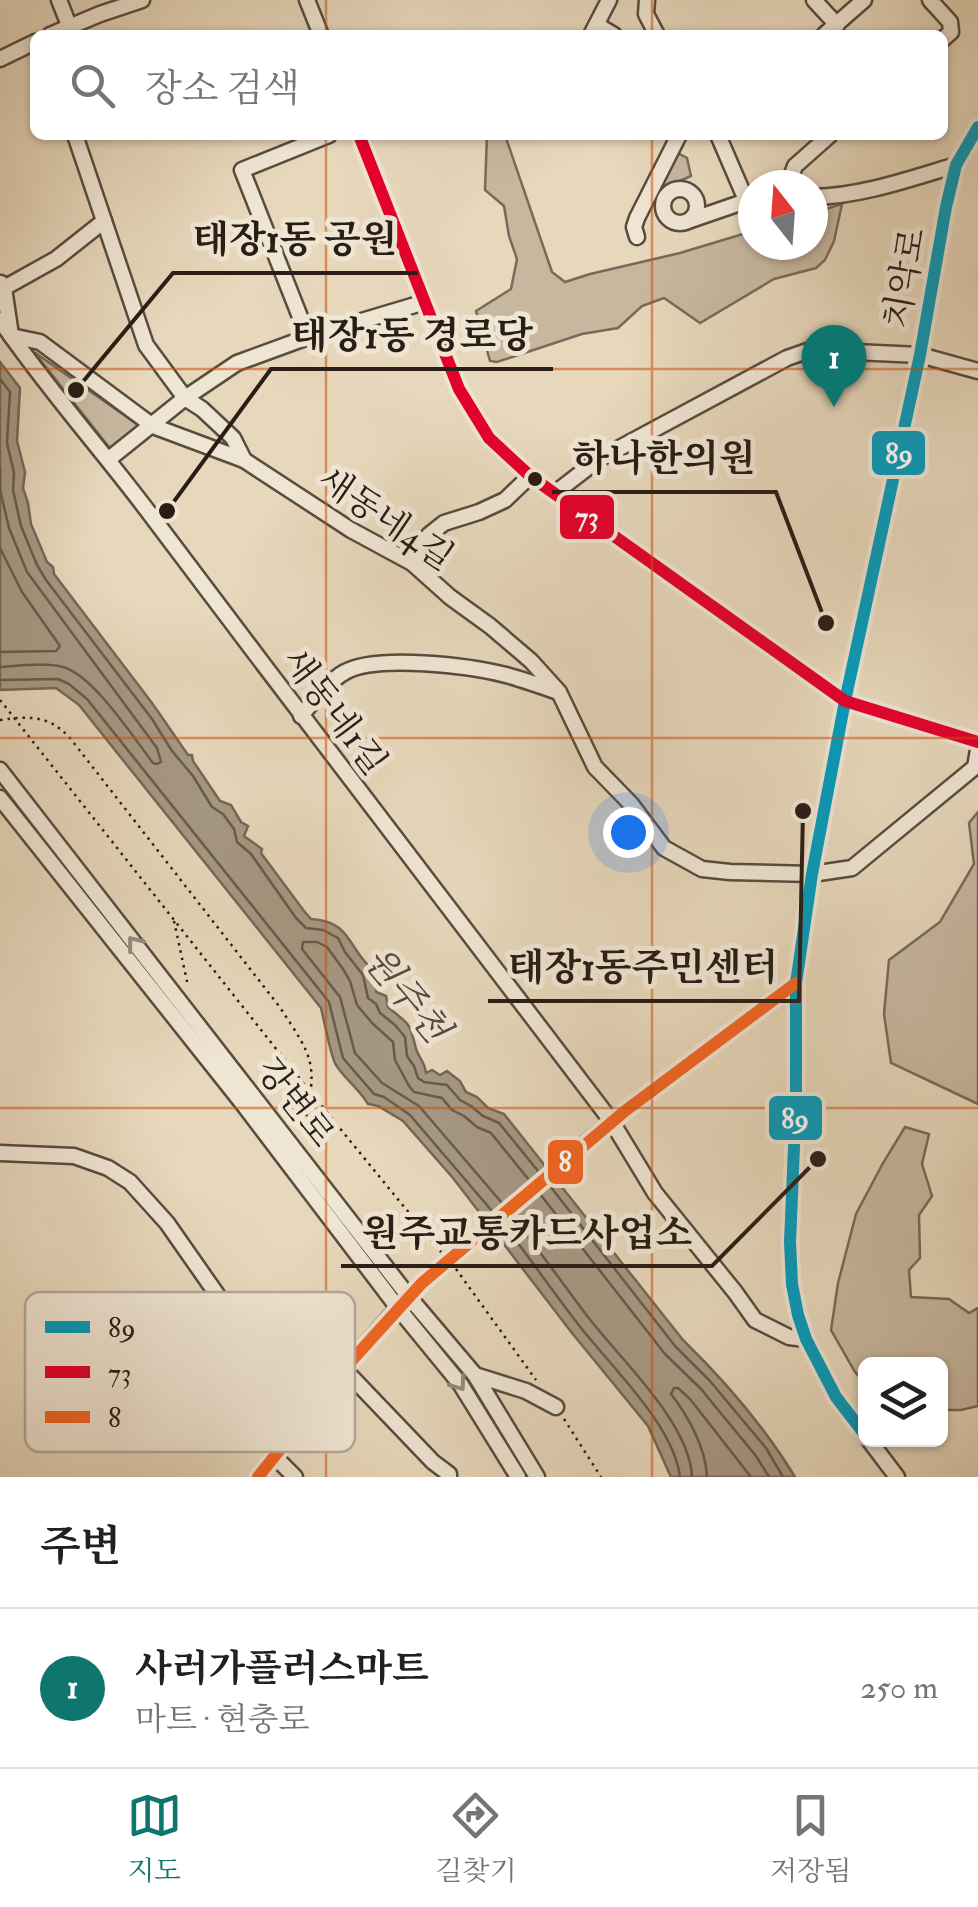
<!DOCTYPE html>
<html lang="ko">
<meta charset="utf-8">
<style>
:root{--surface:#fff;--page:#f6f6f6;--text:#202124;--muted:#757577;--line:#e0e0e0;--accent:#0f766e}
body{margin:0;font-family:"IM FELL Double Pica","Noto Serif KR",serif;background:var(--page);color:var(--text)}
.controls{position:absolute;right:30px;bottom:30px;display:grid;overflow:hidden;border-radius:15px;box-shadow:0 2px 8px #0004}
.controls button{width:90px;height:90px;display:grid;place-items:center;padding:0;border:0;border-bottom:2px solid var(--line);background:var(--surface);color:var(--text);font:50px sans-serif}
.compass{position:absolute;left:738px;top:170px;width:90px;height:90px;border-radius:50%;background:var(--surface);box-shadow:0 2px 8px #0004;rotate:343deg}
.you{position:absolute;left:628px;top:832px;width:35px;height:35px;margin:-25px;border:8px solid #fff;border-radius:50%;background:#1a73e8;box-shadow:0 0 0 15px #1a73e833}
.badge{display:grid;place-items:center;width:65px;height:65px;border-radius:50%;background:var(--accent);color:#fff;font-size:32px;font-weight:700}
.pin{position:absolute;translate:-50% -82px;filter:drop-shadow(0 2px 5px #0008)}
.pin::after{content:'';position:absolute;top:52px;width:35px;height:30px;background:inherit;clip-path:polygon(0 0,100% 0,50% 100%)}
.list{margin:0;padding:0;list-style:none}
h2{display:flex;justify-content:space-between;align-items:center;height:130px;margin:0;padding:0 40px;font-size:42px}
h2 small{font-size:32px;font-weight:400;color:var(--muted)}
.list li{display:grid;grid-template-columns:65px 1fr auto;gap:30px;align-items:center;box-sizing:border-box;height:160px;padding:0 40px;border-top:2px solid var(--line)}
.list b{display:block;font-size:38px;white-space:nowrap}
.list p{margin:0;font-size:32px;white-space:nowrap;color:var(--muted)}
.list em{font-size:32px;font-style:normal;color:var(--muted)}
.icon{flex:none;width:55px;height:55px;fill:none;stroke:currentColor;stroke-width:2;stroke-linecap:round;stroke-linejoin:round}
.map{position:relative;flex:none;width:978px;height:1477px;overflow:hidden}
.search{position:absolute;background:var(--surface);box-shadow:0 2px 8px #0004;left:30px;right:30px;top:30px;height:110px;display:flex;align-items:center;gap:25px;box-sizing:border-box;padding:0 35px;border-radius:15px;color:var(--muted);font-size:38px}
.sheet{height:290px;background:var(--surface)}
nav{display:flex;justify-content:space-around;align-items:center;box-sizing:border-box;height:140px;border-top:2px solid var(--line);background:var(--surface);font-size:28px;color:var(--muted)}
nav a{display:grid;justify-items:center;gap:5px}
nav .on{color:var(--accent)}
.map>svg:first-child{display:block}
</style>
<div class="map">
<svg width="978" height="1477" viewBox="0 0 978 1477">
<rect width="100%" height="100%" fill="#e7d7bb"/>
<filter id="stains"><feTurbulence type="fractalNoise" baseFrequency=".002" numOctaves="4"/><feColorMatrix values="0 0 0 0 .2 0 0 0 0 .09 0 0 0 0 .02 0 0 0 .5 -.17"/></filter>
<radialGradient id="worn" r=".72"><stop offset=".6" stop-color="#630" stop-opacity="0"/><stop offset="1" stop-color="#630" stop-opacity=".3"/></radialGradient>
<g fill="#c7b79f" stroke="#786a5a" stroke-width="2.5">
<path d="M487,135h18l47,137 13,10 25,-8 90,-21 73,-22v14h60v-32l29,-9 -8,37 -9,19 -9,8 -42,11 -74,44 -36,-25 -22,8 -24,22 -36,6 -85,28 -7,-1 -14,-50 35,-22 6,-30 -8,-23 -5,-30 -19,-16z"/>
<path d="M676,152l11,6 4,18 -16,7v3l-10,5 -6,-2z"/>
<path d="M34,352l107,75 -29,24z"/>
<path d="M978,812v292l-87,-41 -7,-49 5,-54 51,-38 34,-58 -5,-41z"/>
<path d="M905,1127l24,7 -7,30 10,32 -13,19 1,43 -11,12 2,27 38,2 20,14 9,-5v98l-17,4h-20l-1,-46h-74l-1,19 -10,-11 -24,-42 7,-47 18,-69 27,-51z"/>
</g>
<path fill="#a69883" stroke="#746757" stroke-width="2.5" d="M0,362l20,26 -3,53 8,31 -2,16 5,15 3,21 16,38 6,5 1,7 98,129 36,52h4l1,6 27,40 11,4 10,17 7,4 -4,10 18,13 -1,4 43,58 7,8c41,2 37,31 63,52l-1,12 3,3v6l10,4 2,11c22,19 21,13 28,42 3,9 9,13 10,24l6,-3 8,5 7,-4 13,10 6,11 11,5 11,11 16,6 179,226c43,42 81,86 112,137h-124l-23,-51 -76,-93 -119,-155 -50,-57 -25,-15 -10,-2c-9,-15 -23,-25 -32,-39 -5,-7 -12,-45 -15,-57l-242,-303 -23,-17 -56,2z"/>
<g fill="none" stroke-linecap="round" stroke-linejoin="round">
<g stroke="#685a4c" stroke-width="2.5">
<path d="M0,379l10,13 -3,51 7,30 -1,17 8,36 16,39 9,15 106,139 20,32 21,25 19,31 11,7 11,15 3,13 14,12 45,64 10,10 17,2 15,8 7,14 18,23 5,23 8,6 4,9 15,12 10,12 2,19 7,10 4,12 6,4 23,3 13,15 11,6 12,10 16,7 39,48"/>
<path d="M0,468v22l9,38 18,44 130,176 4,14 -4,2 -4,-1c-20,-26 -59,-87 -90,-96 -19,-5 -44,-1 -63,0"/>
<path d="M0,548l22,44 38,54 -4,5 -56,1"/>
<path d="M0,680l58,-1 11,5 18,15 242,303 14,56 31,36 10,3 26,18 82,96"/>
<path d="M550,1186l125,160 35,35 56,67 17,29"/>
<path d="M540,1194l125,160 36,35 55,67 13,21"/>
<path d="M502,1203l-83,-97 -37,-23 -27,-30 -15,-56 -38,-48 1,-7h14l10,5 16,22 7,12 7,24 15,18 21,19 2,18 14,26 5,6 28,6 10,12 12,6 13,11 14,6 38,47"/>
<path d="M513,1217c26,33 50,67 75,100 32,42 102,106 104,160"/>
<path d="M504,1225c26,33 49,67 74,99 32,42 96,101 102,153"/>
<path d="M707,1477c-1,-29 -19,-61 -36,-83l3,-6h4l12,11 61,78"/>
</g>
<g stroke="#584c3e" stroke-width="19">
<g id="minor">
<path d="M59,0l11,28"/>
<path d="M307,0l14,35"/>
<path d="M647,0l-1,14 11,21"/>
<path d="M814,0l23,25"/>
<path d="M930,0l20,22 1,10 -8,7"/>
<path d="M597,25l17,10"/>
<path d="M50,35l50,-21 42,-14"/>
<path d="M591,35l18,-35"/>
<path d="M824,35l40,-35"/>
<path d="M0,59l35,-17"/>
<path d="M75,135l71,210 39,53 17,11 31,29 11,22 107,70 61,33 38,34 40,29 41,35 28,31 36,75 36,37 33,44 38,21 28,3 82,2 40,-6 123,-101 3,-17"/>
<path d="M359,135l100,254 30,49 41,38 315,225 133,41"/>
<path d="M718,135l28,65"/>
<path d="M788,185l7,-19 35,-31"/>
<circle cx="680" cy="206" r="17"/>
<path d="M813,197c49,-1 96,-18 143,-32"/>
<path d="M691,220l61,-21"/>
<path d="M637,237l-3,-10 3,-9 42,-83"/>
<path d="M1,283l3,5 7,47"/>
<path d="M4,288l52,-29 48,-38"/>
<path d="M0,320c47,69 103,131 153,198 152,202 305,403 459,604l43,71 80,99 20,28 34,17 17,2"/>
<path d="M11,336l29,6 113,84 91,34"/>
<path d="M308,337l-66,-167 87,-35"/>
<path d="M109,459l76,-61 52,-35 71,-26 117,-35"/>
<path d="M555,493l44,-34 188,-101 23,-8 110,5 58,16"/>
<path d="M412,563l17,-28 15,-12 35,-11 26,-12 25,-24"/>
<path d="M301,716c11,-14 29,-36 44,-44 32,-18 126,-6 161,3 18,5 35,11 52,17"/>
<path d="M0,770l409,527 66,78 62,102"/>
<path d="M0,798l243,306 155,204 63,77 57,92"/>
<path d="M586,1143l39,-32 171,-128"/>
<path d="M0,1153l74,3 34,12 22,14 37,41 137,196"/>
<path d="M344,1369l89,93 16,12v3"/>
<path d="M475,1375l51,16 30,16"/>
<path d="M866,1436l-30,-39 -30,-58 -8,-24 -6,-31 -2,-42 6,-143v-116l16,-109 33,-173 75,-346 26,-148 10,-42 22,-38"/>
<path d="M869,1440l28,37"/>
<path d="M274,1456l21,21"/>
<path d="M258,1477l86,-108 60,-68"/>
</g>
</g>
<g stroke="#291d15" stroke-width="2.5" stroke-dasharray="2.5 5" stroke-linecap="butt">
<path d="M0,700l311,393 130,159"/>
<path d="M0,720c30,-4 49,-5 70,18l209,268c35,53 39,57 25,120"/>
<path d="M174,921l14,65"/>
<path d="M456,1269l80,111"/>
<path d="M564,1419l37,58"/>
</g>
<use href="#minor" stroke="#efe5d3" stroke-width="14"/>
<g stroke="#584c3e" stroke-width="19" stroke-linecap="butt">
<path id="minor-bridge" d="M422,1283l164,-140"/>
</g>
<use href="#minor-bridge" stroke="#efe5d3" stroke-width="14"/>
<g stroke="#efe5d3" stroke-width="20">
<path id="bus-1" d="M866,1436l-30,-39 -30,-58 -8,-24 -6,-31 -2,-42 6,-143v-116l16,-109 33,-173 75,-346 26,-148 10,-42 22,-38"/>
</g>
<g stroke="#efe5d3" stroke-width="20">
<path id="bus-2" d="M359,135l100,254 30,49 41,38 315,225 133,41"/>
</g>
<g stroke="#efe5d3" stroke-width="20">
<path id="bus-3" d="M258,1477l86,-108 78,-86 203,-172 171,-128"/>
</g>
<use href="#bus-1" stroke="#049bbc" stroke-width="12"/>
<use href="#bus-2" stroke="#e4002b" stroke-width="12"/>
<use href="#bus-3" stroke="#f26522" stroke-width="12"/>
</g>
<defs><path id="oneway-chevron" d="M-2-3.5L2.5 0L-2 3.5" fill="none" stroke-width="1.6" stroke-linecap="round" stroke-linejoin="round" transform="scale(2.5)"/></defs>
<g stroke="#968b7e">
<use href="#oneway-chevron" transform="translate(134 943) rotate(-128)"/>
<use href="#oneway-chevron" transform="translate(459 1384) rotate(55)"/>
</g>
<path fill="none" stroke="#cb500d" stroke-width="2.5" stroke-opacity="0.55" d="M326,0v35M652,0v35M326,135v1342M652,135v1342M0,369h978M0,738h978M0,1108h978"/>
<circle fill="#291d15" stroke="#efe5d3" stroke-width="4" cx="535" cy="479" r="9"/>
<g text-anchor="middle" stroke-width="10" stroke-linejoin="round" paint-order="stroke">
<g font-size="35" fill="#291d15" stroke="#efe5d3">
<text transform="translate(904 278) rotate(-80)" y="12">치악로</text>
<text transform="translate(386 518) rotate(34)" y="12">새동네4길</text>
<text transform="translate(335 711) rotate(53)" y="12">새동네1길</text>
<text transform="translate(296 1102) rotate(52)" y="12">강변로</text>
</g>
<g font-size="38" font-style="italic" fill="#55483c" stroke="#efe5d3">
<text transform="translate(407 994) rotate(51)" y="13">원주천</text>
</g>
</g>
<rect x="25" y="1292" width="330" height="160" rx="15" fill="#efe5d3" stroke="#b4a99a" stroke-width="2.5"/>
<rect x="45" y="1321" width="45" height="12" fill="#049bbc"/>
<rect x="45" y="1366" width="45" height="12" fill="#e4002b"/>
<rect x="45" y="1411" width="45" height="12" fill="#f26522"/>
<g font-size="28" fill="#291d15">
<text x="108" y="1337">89</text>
<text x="108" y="1382">73</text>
<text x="108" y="1427">8</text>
</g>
<path fill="none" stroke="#291d15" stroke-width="4" d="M76 390L173 273H418M167 511L271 369H553M826 623L776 492H552M803 811L799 1001H488M818 1159L712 1266H341"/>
<g fill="#291d15" stroke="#efe5d3" stroke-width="4">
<circle cx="76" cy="390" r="10"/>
<circle cx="167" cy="511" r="10"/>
<circle cx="826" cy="623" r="10"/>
<circle cx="803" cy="811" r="10"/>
<circle cx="818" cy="1159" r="10"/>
</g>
<g font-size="38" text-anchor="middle" font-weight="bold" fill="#291d15" stroke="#efe5d3" stroke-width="10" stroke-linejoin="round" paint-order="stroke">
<text x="295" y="252">태장1동 공원</text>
<text x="412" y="348">태장1동 경로당</text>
<text x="664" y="471">하나한의원</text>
<text x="643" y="980">태장1동주민센터</text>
<text x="527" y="1246">원주교통카드사업소</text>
</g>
<g stroke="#efe5d3" stroke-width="4">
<rect x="870" y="429" width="57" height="48" rx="10" fill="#049bbc"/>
<rect x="558" y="493" width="58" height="48" rx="10" fill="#e4002b"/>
<rect x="767" y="1094" width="57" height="48" rx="10" fill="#049bbc"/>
<rect x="546" y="1138" width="39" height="48" rx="10" fill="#f26522"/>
</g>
<g font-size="28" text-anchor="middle" font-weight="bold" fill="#fff">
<text x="899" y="463">89</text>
<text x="587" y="526">73</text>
<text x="795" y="1128">89</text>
<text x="565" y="1171">8</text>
</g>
<rect width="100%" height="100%" filter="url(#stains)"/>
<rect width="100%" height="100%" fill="url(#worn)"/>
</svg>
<div class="controls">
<button><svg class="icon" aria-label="layers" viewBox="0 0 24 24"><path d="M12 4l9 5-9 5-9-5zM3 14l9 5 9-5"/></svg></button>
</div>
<svg class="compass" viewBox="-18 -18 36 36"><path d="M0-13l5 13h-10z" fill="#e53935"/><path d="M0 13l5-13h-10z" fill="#757577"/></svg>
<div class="you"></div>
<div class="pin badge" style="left:834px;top:407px">1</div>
<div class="search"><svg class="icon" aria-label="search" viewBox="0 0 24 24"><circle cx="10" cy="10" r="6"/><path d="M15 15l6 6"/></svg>장소 검색</div>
</div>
<section class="sheet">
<h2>주변<small></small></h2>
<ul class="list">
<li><span class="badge">1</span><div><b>사러가플러스마트</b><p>마트 · 현충로</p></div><em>250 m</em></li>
</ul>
</section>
<nav>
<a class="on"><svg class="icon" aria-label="map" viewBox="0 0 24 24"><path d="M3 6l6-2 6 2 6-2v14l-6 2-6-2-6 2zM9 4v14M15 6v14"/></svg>지도</a>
<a><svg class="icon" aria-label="directions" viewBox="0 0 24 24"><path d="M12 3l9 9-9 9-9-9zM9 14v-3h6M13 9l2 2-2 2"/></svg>길찾기</a>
<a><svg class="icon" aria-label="saved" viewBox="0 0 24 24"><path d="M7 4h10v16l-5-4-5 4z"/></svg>저장됨</a>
</nav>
